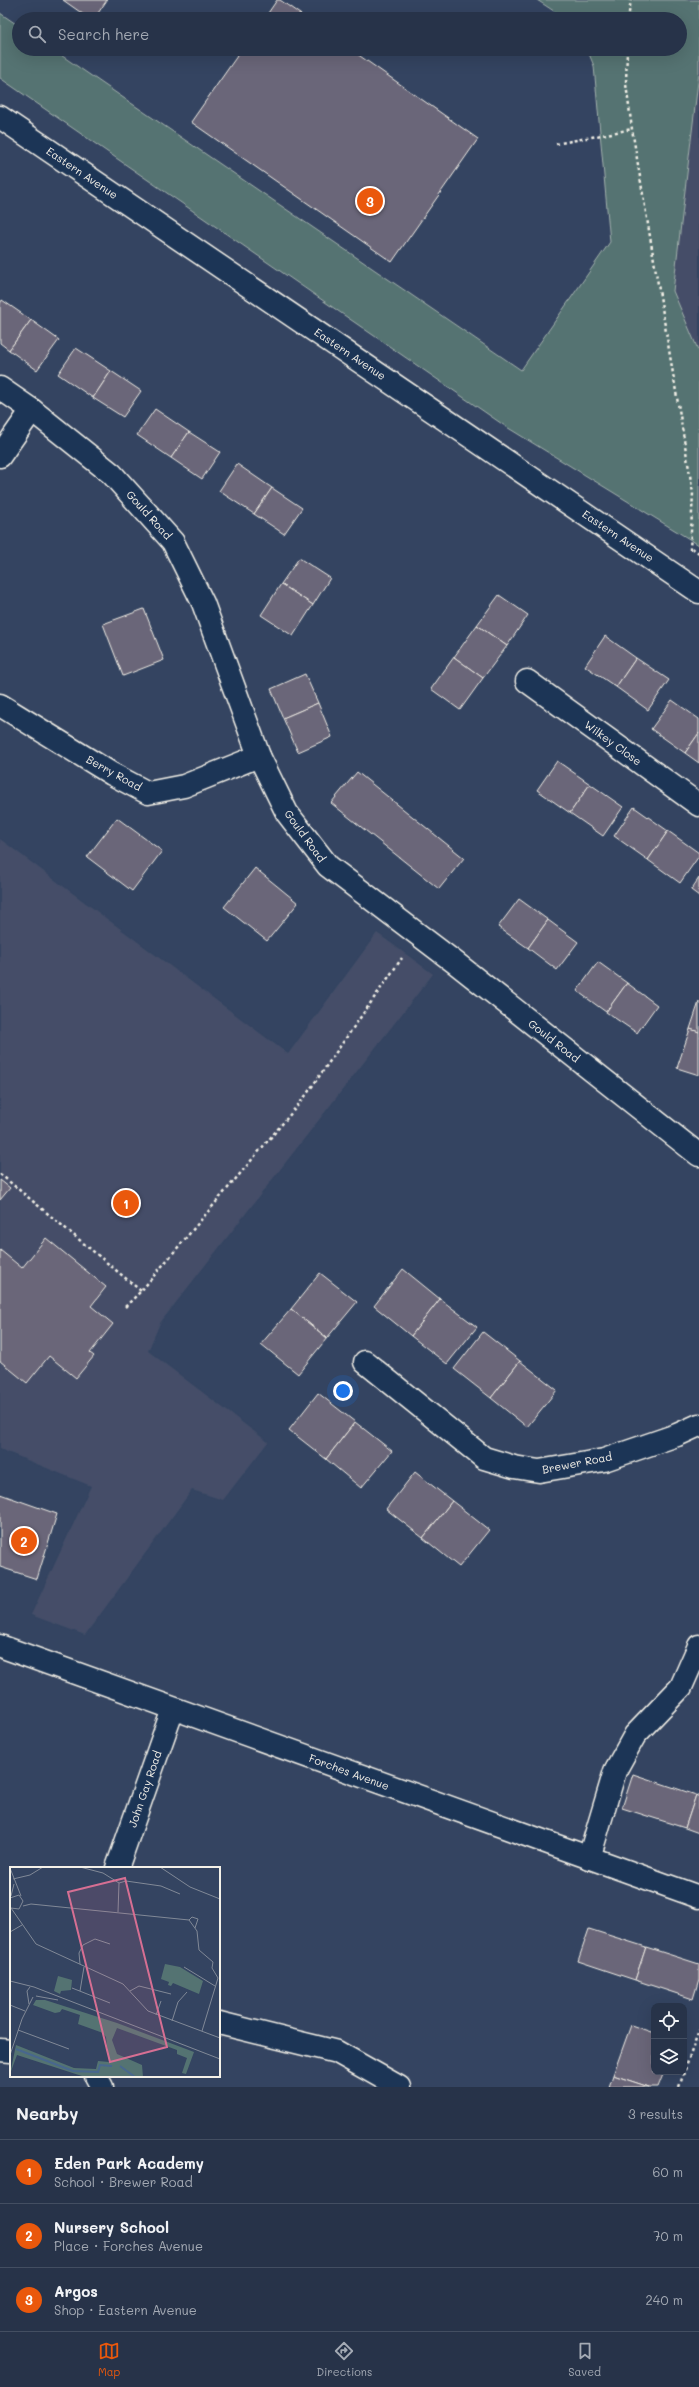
<!DOCTYPE html>
<meta charset="utf-8">
<style>
:root{--surface:#273349;--page:#2f3b50;--text:#f1f3f6;--muted:#a4aab4;--line:#434e61;--accent:#ea580c}
body{margin:0;font-family:Mali,sans-serif;background:var(--page);color:var(--text)}
.controls{position:absolute;right:12px;bottom:12px;display:grid;overflow:hidden;border-radius:8px;box-shadow:0 4px 16px #0002}
.controls button{width:36px;height:36px;display:grid;place-items:center;padding:0;border:0;border-bottom:1px solid var(--line);background:var(--surface);color:var(--text);font:20px sans-serif}
.you{position:absolute;left:343px;top:1391px;width:14px;height:14px;margin:-10px;border:3px solid #fff;border-radius:50%;background:#1a73e8;box-shadow:0 0 0 6px #1a73e833}
.badge{display:grid;place-items:center;width:26px;height:26px;border-radius:50%;background:var(--accent);color:#fff;font-size:13px;font-weight:700}
.pin{position:absolute;translate:-50% -50%;border:2px solid #fff;box-shadow:0 1px 4px #0006}
.list{margin:0;padding:0;list-style:none}
h2{display:flex;justify-content:space-between;align-items:center;height:52px;margin:0;padding:0 16px;font-size:17px}
h2 small{font-size:13px;font-weight:400;color:var(--muted)}
.list li{display:grid;grid-template-columns:26px 1fr auto;gap:12px;align-items:center;box-sizing:border-box;height:64px;padding:0 16px;border-top:1px solid var(--line)}
.list b{display:block;font-size:15px;white-space:nowrap}
.list p{margin:0;font-size:13px;white-space:nowrap;color:var(--muted)}
.list em{font-size:13px;font-style:normal;color:var(--muted)}
.icon{flex:none;width:22px;height:22px;fill:none;stroke:currentColor;stroke-width:2;stroke-linecap:round;stroke-linejoin:round}
.map{position:relative;flex:none;width:699px;height:2087px;overflow:hidden}
.search{position:absolute;background:var(--surface);box-shadow:0 4px 16px #0002;left:12px;right:12px;top:12px;height:44px;display:flex;align-items:center;gap:10px;box-sizing:border-box;padding:0 14px;border-radius:22px;color:var(--muted);font-size:15px}
.sheet{height:244px;background:var(--surface)}
nav{display:flex;justify-content:space-around;align-items:center;box-sizing:border-box;height:56px;border-top:1px solid var(--line);background:var(--surface);font-size:11px;color:var(--muted)}
nav a{display:grid;justify-items:center;gap:2px}
nav .on{color:var(--accent)}
.map>svg:first-child{display:block}
</style>
<div class="map">
<svg width="699" height="2087" viewBox="0 0 699 2087">
<rect width="100%" height="100%" fill="#344461"/>
<filter id="ink" filterUnits="userSpaceOnUse"><feTurbulence type="fractalNoise" baseFrequency=".025" numOctaves="2"/><feDisplacementMap in="SourceGraphic" scale="8" xChannelSelector="R" yChannelSelector="G"/><feConvolveMatrix kernelMatrix="1 2 1 2 8 2 1 2 1" color-interpolation-filters="sRGB"/></filter>
<g filter="url(#ink)">
<g fill="#444e68">
<path d="M699,0v352l-26,-61 -9,-242h16v-30z"/>
<path d="M0,839l288,215 89,-121 56,41 -273,349 -12,28 120,91 -45,58 -31,-10 -107,145 -54,-20 60,-129 -91,-37z"/>
</g>
<path fill="#547372" stroke="#a4b2ad" d="M537,0h162v73l-26,218 26,61v193l-194,-119 -505,-348v-65l19,13v23h33l469,321 89,-128 -16,-176 -7,-17h93v-30h-114z"/>
<g fill="#6b6679" stroke="#f4f1e8">
<path d="M63,0h44l-13,19h-4z"/>
<path d="M277,0h3l27,19h-43z"/>
<path d="M242,49h108l128,90 -86,123 -201,-140z"/>
<path d="M2,300l29,20 -22,30 -9,-7v-39z"/>
<path d="M31,320l28,20 -22,30 -28,-20z"/>
<path d="M76,348l35,23 -18,27 -35,-24z"/>
<path d="M111,371l30,20 -18,26 -30,-19z"/>
<path d="M155,409l34,23 -18,26 -34,-23z"/>
<path d="M189,432l31,20 -18,27 -31,-21z"/>
<path d="M237,464l35,24 -18,26 -35,-23z"/>
<path d="M272,488l30,20 -18,26 -30,-20z"/>
<path d="M299,558l31,20 -17,27 -32,-21z"/>
<path d="M281,584l32,21 -20,31 -32,-21z"/>
<path d="M499,595l29,20 -21,31 -30,-21z"/>
<path d="M144,609l20,51 -41,16 -20,-52z"/>
<path d="M477,625l30,21 -24,32 -29,-21z"/>
<path d="M605,636l31,22 -20,29 -31,-21z"/>
<path d="M454,657l29,21 -23,32 -29,-21z"/>
<path d="M636,658l33,22 -21,30 -32,-23z"/>
<path d="M305,674l13,29 -35,15 -12,-29z"/>
<path d="M672,700l27,19v14l-14,20 -34,-24z"/>
<path d="M318,703l14,34 -34,15 -15,-34z"/>
<path d="M699,733v30l-14,-10z"/>
<path d="M557,761l33,23 -20,29 -33,-23z"/>
<path d="M357,772l107,86 -25,31 -108,-86z"/>
<path d="M590,784l33,23 -20,29 -33,-23z"/>
<path d="M634,807l34,24 -20,29 -34,-24z"/>
<path d="M117,818l45,33 -30,40 -45,-34z"/>
<path d="M668,831l31,22v3l-19,27 -32,-23z"/>
<path d="M255,868l43,35 -31,38 -43,-34z"/>
<path d="M699,878v18l-8,-6z"/>
<path d="M519,899l29,21 -20,28 -30,-21z"/>
<path d="M548,920l30,22 -21,28 -29,-22z"/>
<path d="M598,962l29,21 -21,29 -29,-21z"/>
<path d="M627,983l30,22 -20,28 -31,-21z"/>
<path d="M699,1002v30l-9,-3z"/>
<path d="M690,1029l9,3v43l-22,-7z"/>
<path d="M0,1180l10,8 -10,12z"/>
<path d="M46,1238l60,49 -15,19 22,18 -23,29 4,3 -18,22 -27,-22 -22,27 -27,-22v-111l22,18z"/>
<path d="M403,1269l37,30 -29,37 -37,-30z"/>
<path d="M320,1273l37,29 -30,36 -36,-29z"/>
<path d="M440,1299l37,28 -30,37 -36,-28z"/>
<path d="M291,1309l36,29 -29,36 -37,-30z"/>
<path d="M483,1332l37,29 -29,37 -37,-29z"/>
<path d="M520,1361l37,29 -30,37 -36,-29z"/>
<path d="M318,1393l37,29 -29,37 -37,-29z"/>
<path d="M355,1422l37,29 -31,37 -35,-29z"/>
<path d="M415,1472l37,29 -29,37 -37,-29z"/>
<path d="M0,1494l57,20 -20,65 -37,-12z"/>
<path d="M452,1501l37,29 -30,37 -36,-29z"/>
<path d="M633,1774l63,21 -11,33 -63,-20z"/>
<path d="M696,1795l3,1v37l-14,-5z"/>
<path d="M589,1929l57,18 -11,33 -57,-19z"/>
<path d="M646,1947l53,17v15l-6,20 -58,-19z"/>
<path d="M631,2025l23,8v39h10l-6,15h-9l-36,-12z"/>
<path d="M613,2075l36,12h-40z"/>
</g>
<g fill="none" stroke-linecap="round" stroke-linejoin="round">
<g stroke="#f4f1e8" stroke-width="25">
<g id="minor">
<path d="M0,388l32,22 80,64 61,68 30,61 56,153 28,57 41,53 129,98 242,191"/>
<path d="M0,456l32,-46"/>
<path d="M527,681l172,124"/>
<path d="M0,705l112,69 36,19 36,-7 75,-30"/>
<path d="M365,1362l119,96 30,9 25,4 65,-11 73,-25 22,-10"/>
<path d="M0,1646l699,251"/>
<path d="M589,1858l26,-87 20,-36 46,-48 18,-41"/>
<path d="M117,1868l56,-159"/>
<path d="M219,2023l118,29 62,35"/>
<path d="M0,2050l11,1"/>
<path d="M96,2076l6,11"/>
</g>
</g>
<g stroke="#f4f1e8" stroke-width="25">
<path id="major" d="M0,117l699,475"/>
</g>
<g stroke="#f4f1e8" stroke-width="2.5" stroke-dasharray="3 3" stroke-linecap="butt">
<path d="M628,19l3,-19"/>
<path d="M627,49l-1,35 6,45 61,364 -3,57"/>
<path d="M556,144l76,-15"/>
<path d="M692,548l7,5"/>
<path d="M0,1174l141,117"/>
<path d="M125,1307l16,-16 163,-193 98,-140"/>
<path d="M679,2087l20,-57"/>
</g>
<use href="#minor" stroke="#1d3557" stroke-width="22"/>
<use href="#major" stroke="#1d3557" stroke-width="22"/>
</g>
</g>
<g text-anchor="middle" stroke-width="3.5" stroke-linejoin="round" paint-order="stroke">
<g font-size="11" fill="#f4f1e8" stroke="#1d3557">
<text transform="translate(82 173) rotate(34)" y="4">Eastern Avenue</text>
<text transform="translate(350 354) rotate(34)" y="4">Eastern Avenue</text>
<text transform="translate(149 515) rotate(48)" y="4">Gould Road</text>
<text transform="translate(618 536) rotate(34)" y="4">Eastern Avenue</text>
<text transform="translate(613 743) rotate(36)" y="4">Wilkey Close</text>
<text transform="translate(114 773) rotate(29)" y="4">Berry Road</text>
<text transform="translate(305 836) rotate(54)" y="4">Gould Road</text>
<text transform="translate(554 1041) rotate(38)" y="4">Gould Road</text>
<text transform="translate(577 1463) rotate(-11)" y="4">Brewer Road</text>
<text transform="translate(349 1772) rotate(20)" y="4">Forches Avenue</text>
<text transform="translate(145 1789) rotate(-71)" y="4">John Gay Road</text>
</g>
</g>
<g transform="translate(10 1867)">
<rect width="210" height="210" fill="#344461"/>
<path d="M155,97l15,3 23,14 -4,13 -26,-11 -2,3 -3,-1 1,-3 -8,-3zM48,109l14,4 -1,10 -10,1 -1,3 -6,-3zM26,133h9l72,23 77,29 -8,22 -4,-1 5,-15 -10,-4v-4l-60,-22 -5,12 5,14 25,11 1,12h-58l-68,-22 -7,19 6,-29 58,23 22,1 2,-8 11,1 -3,-25 -3,-4 -25,-9 2,-9 -18,-6 -2,3 -5,1 -22,-8z" fill="#547372"/>
<path fill="none" stroke="#48678e" stroke-width="2" d="M6,182l57,22 25,1 2,-7 12,1M110,199l15,11"/>
<path fill="none" stroke="#818997" stroke-width="1" d="M70,0l23,6 16,10 -1,29M150,0l30,20 30,12M0,1l11,28M3,12l17,-4 13,-8M109,16l7,-2 35,5 19,8M1,29l3,-12M0,31l9,-3 4,6 -4,8 -8,-1M13,39l8,-2 158,16M1,41l25,36 87,40 25,27 72,27M179,53l8,11 2,19 14,12M179,53l3,-3 6,2 -3,9M0,65l12,-7M203,95l-1,6 6,10M70,97l-1,-11 4,-8 12,-6 15,5M174,100l31,19M0,114l24,6 186,72M62,121l38,15M70,124l4,-24M120,124l9,-5 32,8M26,129l22,4M19,137l-2,-13 3,-4M0,138l15,6M146,148l5,-14M162,154l6,-19 9,-10M8,163l51,19M192,164l16,-53M0,188l12,-36 11,-22"/>
<path fill="#d66f93" fill-opacity="0.15" stroke="#d66f93" stroke-width="2" d="M115,11l42,169 -57,15 -42,-170z"/>
<rect width="210" height="210" fill="none" stroke="#f4f1e8" stroke-width="2"/>
</g>
</svg>
<div class="controls">
<button><svg class="icon" aria-label="locate" viewBox="0 0 24 24"><circle cx="12" cy="12" r="6"/><path d="M12 2v4M12 18v4M2 12h4M18 12h4"/></svg></button>
<button><svg class="icon" aria-label="layers" viewBox="0 0 24 24"><path d="M12 4l9 5-9 5-9-5zM3 14l9 5 9-5"/></svg></button>
</div>
<div class="you"></div>
<div class="pin badge" style="left:126px;top:1203px">1</div>
<div class="pin badge" style="left:24px;top:1541px">2</div>
<div class="pin badge" style="left:370px;top:201px">3</div>
<div class="search"><svg class="icon" aria-label="search" viewBox="0 0 24 24"><circle cx="10" cy="10" r="6"/><path d="M15 15l6 6"/></svg>Search here</div>
</div>
<section class="sheet">
<h2>Nearby<small>3 results</small></h2>
<ul class="list">
<li><span class="badge">1</span><div><b>Eden Park Academy</b><p>School · Brewer Road</p></div><em>60 m</em></li>
<li><span class="badge">2</span><div><b>Nursery School</b><p>Place · Forches Avenue</p></div><em>70 m</em></li>
<li><span class="badge">3</span><div><b>Argos</b><p>Shop · Eastern Avenue</p></div><em>240 m</em></li>
</ul>
</section>
<nav>
<a class="on"><svg class="icon" aria-label="map" viewBox="0 0 24 24"><path d="M3 6l6-2 6 2 6-2v14l-6 2-6-2-6 2zM9 4v14M15 6v14"/></svg>Map</a>
<a><svg class="icon" aria-label="directions" viewBox="0 0 24 24"><path d="M12 3l9 9-9 9-9-9zM9 14v-3h6M13 9l2 2-2 2"/></svg>Directions</a>
<a><svg class="icon" aria-label="saved" viewBox="0 0 24 24"><path d="M7 4h10v16l-5-4-5 4z"/></svg>Saved</a>
</nav>
